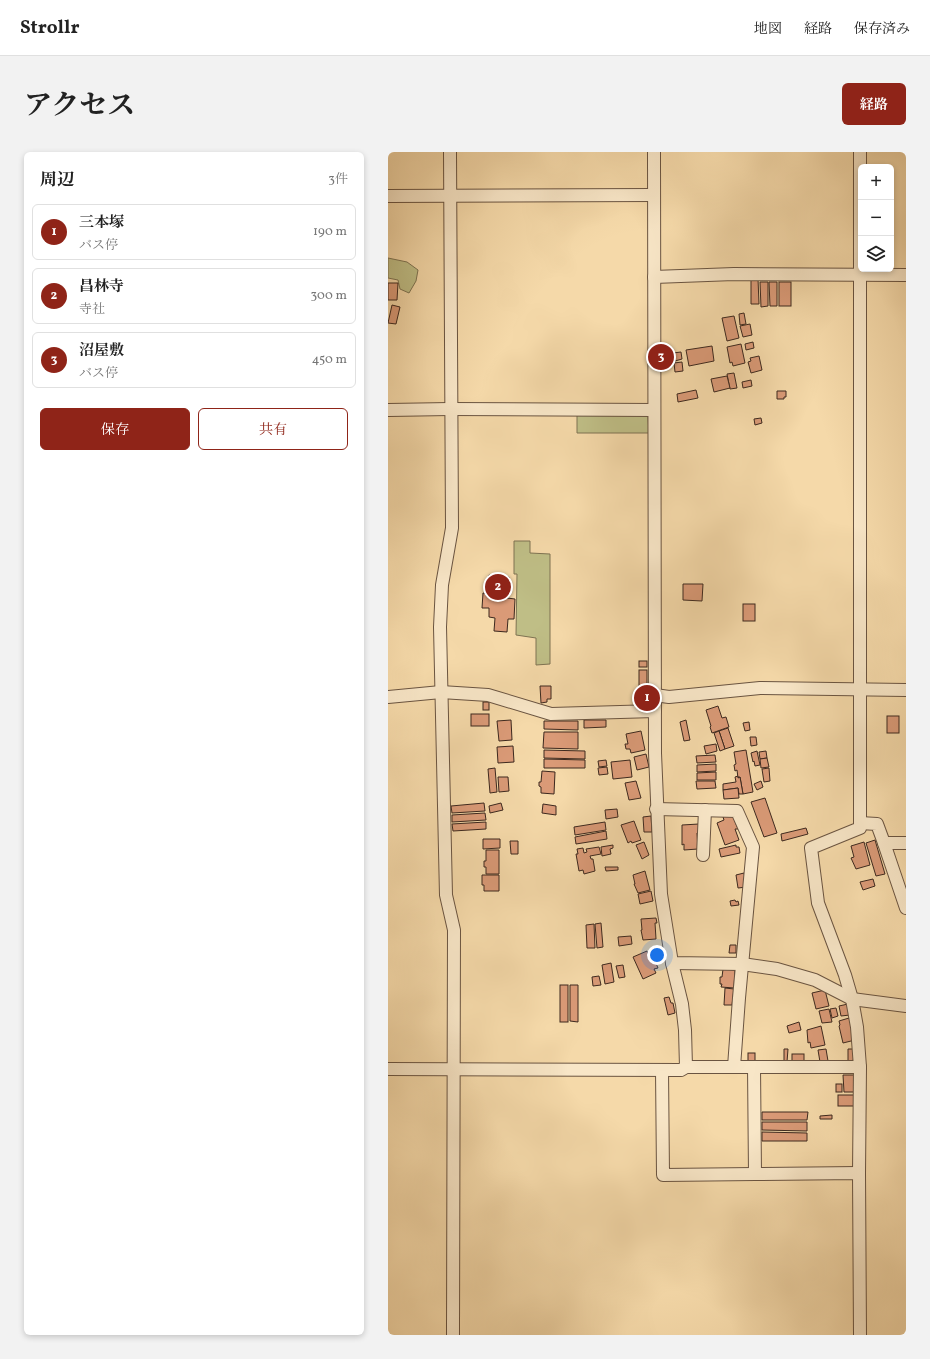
<!DOCTYPE html>
<html lang="ja">
<meta charset="utf-8">
<style>
:root{--surface:#fff;--page:#f2f2f2;--text:#222;--muted:#767676;--line:#e0e0e0;--accent:#8f2418}
body{margin:0;font-family:Vollkorn,"Noto Serif JP",serif;background:var(--page);color:var(--text)}
.controls{position:absolute;right:12px;top:12px;display:grid;overflow:hidden;border-radius:6px;box-shadow:0 2px 6px #0003}
.controls button{width:36px;height:36px;display:grid;place-items:center;padding:0;border:0;border-bottom:1px solid var(--line);background:var(--surface);color:var(--text);font:20px sans-serif}
.you{position:absolute;left:269px;top:803px;width:14px;height:14px;margin:-10px;border:3px solid #fff;border-radius:50%;background:#1a73e8;box-shadow:0 0 0 6px #1a73e833}
.badge{display:grid;place-items:center;width:26px;height:26px;border-radius:50%;background:var(--accent);color:#fff;font-size:13px;font-weight:700}
.pin{position:absolute;translate:-50% -50%;border:2px solid #fff;box-shadow:0 1px 4px #0006}
.list{margin:0;padding:0;list-style:none}
h2{display:flex;justify-content:space-between;align-items:center;height:52px;margin:0;padding:0 16px;font-size:17px}
h2 small{font-size:13px;font-weight:400;color:var(--muted)}
.list li{display:grid;grid-template-columns:26px 1fr auto;gap:12px;align-items:center;box-sizing:border-box;height:56px;margin:0 8px 8px;padding:0 8px;border:1px solid var(--line);border-radius:6px}
.list b{display:block;font-size:15px;white-space:nowrap}
.list p{margin:0;font-size:13px;white-space:nowrap;color:var(--muted)}
.list em{font-size:13px;font-style:normal;color:var(--muted)}
.actions{display:flex;gap:8px;padding:12px 16px}
.actions a{flex:1;padding:9px 0;border:1px solid var(--accent);border-radius:6px;text-align:center;font-size:14px;color:var(--accent)}
.actions .main{background:var(--accent);color:#fff}
.icon{flex:none;width:22px;height:22px;fill:none;stroke:currentColor;stroke-width:2;stroke-linecap:round;stroke-linejoin:round}
.map{position:relative;flex:none;width:518px;height:1183px;overflow:hidden;border-radius:6px}
header{display:flex;align-items:center;gap:24px;box-sizing:border-box;height:56px;padding:0 20px;background:var(--surface);border-bottom:1px solid var(--line)}
header strong{font-size:19px}
nav{display:flex;gap:22px;margin-inline-start:auto;font-size:14px}
.intro{display:flex;align-items:center;justify-content:space-between;box-sizing:border-box;height:96px;padding:0 24px}
h1{margin:0;font-size:28px}
.button{padding:10px 18px;border-radius:6px;background:var(--accent);color:#fff;font-size:14px;font-weight:700}
main{display:flex;gap:24px;padding:0 24px}
aside{flex:1;background:var(--surface);border-radius:6px;box-shadow:0 2px 6px #0003}
.map>svg:first-child{display:block}
</style>
<header>
<strong>Strollr</strong>
<nav><a>地図</a><a>経路</a><a>保存済み</a></nav>
</header>
<div class="intro"><h1>アクセス</h1><a class="button">経路</a></div>
<main>
<aside>
<h2>周辺<small>3件</small></h2>
<ul class="list">
<li><span class="badge">1</span><div><b>三本塚</b><p>バス停</p></div><em>190 m</em></li>
<li><span class="badge">2</span><div><b>昌林寺</b><p>寺社</p></div><em>300 m</em></li>
<li><span class="badge">3</span><div><b>沼屋敷</b><p>バス停</p></div><em>450 m</em></li>
</ul>
<div class="actions"><a class="main">保存</a><a>共有</a></div>
</aside>
<div class="map">
<svg width="518" height="1183" viewBox="0 0 518 1183">
<rect width="100%" height="100%" fill="#f5d9a9"/>
<filter id="stains"><feTurbulence type="fractalNoise" baseFrequency=".005" numOctaves="4"/><feColorMatrix values="0 0 0 0 .2 0 0 0 0 .09 0 0 0 0 .02 0 0 0 .5 -.17"/></filter>
<radialGradient id="worn" r=".72"><stop offset=".6" stop-color="#630" stop-opacity="0"/><stop offset="1" stop-color="#630" stop-opacity=".3"/></radialGradient>
<g fill="#bfbe86" stroke="#7e7352">
<path d="M0,106l19,4 11,8 -2,11 -7,12 -9,-4 -2,-9 -10,-2z"/>
<path d="M189,263h69l2,2 1,16h-72z"/>
<path d="M126,389h16v12l20,1v110l-14,1v-27l-20,-3 1,-61h-3z"/>
</g>
<g fill="#da9a77" stroke="#3c281e">
<path d="M363,127h7l1,25h-8z"/>
<path d="M372,130h8v24l-7,1z"/>
<path d="M381,130h8v24h-7z"/>
<rect x="391" y="130" width="12" height="24"/>
<path d="M0,131h10l-1,17h-9z"/>
<path d="M4,153l8,2 -4,17 -8,-1z"/>
<path d="M356,161l2,11 -6,1 -1,-11z"/>
<path d="M346,164l5,22 -12,3 -5,-23z"/>
<path d="M362,172l2,11 -9,2 -3,-11z"/>
<path d="M365,190l1,6 -8,2 -1,-6z"/>
<path d="M353,192l4,19 -12,3 -1,-4 -2,1 -3,-16z"/>
<path d="M324,194l2,15 -25,5 -3,-16z"/>
<path d="M293,200l1,7 -7,2 -2,-8z"/>
<path d="M371,204l3,14 -11,3 -3,-11 3,-1 -1,-3z"/>
<path d="M294,210l1,9 -8,1 -1,-9z"/>
<path d="M346,221l3,15 -7,1 -3,-15z"/>
<path d="M339,224l3,12 -16,4 -3,-13z"/>
<path d="M363,228l1,6 -9,2 -1,-6z"/>
<path d="M308,238l2,8 -20,4 -1,-8z"/>
<path d="M389,239h9v6h-2v2h-7z"/>
<path d="M373,266l1,5 -7,2 -1,-6z"/>
<path d="M101,423l20,2v12l-2,9 8,1 -1,20h-6l-1,13 -13,-1 1,-13 -6,-1v-9h-7l1,-15 5,1v-4l-3,-1 1,-6h2z"/>
<path d="M295,432h20l-1,17 -19,-1z"/>
<rect x="355" y="452" width="12" height="17"/>
<rect x="251" y="509" width="8" height="6"/>
<rect x="251" y="518" width="8" height="21"/>
<path d="M152,534h11v13h-4v3l-6,1z"/>
<rect x="95" y="550" width="6" height="8"/>
<path d="M330,554l4,12 4,-1 3,10 -17,6 -2,-6 1,-1 -5,-16z"/>
<rect x="83" y="562" width="18" height="12"/>
<rect x="499" y="564" width="12" height="17"/>
<path d="M123,568l1,20 -13,1 -2,-20z"/>
<path d="M196,568h22v7l-22,1z"/>
<path d="M298,568l4,20 -6,1 -4,-19z"/>
<path d="M156,569h34v9l-34,-1z"/>
<path d="M361,570l1,8 -5,1 -2,-8z"/>
<path d="M340,576l6,18 -9,3 -6,-18z"/>
<path d="M253,579l4,19 -14,3 -1,-4h-4l-1,-5h3l-2,-10z"/>
<path d="M331,579l6,18 -5,2 -6,-18z"/>
<path d="M156,580h34v17l-35,-1z"/>
<path d="M362,585h6l1,8 -6,1z"/>
<path d="M328,592l1,7 -11,3 -2,-8z"/>
<path d="M125,594l1,16 -16,1 -1,-16z"/>
<path d="M156,598l41,1v8l-41,-1z"/>
<path d="M358,598l7,42 -10,2 -3,-17 -2,1 -1,-8 -2,1 -1,-6 2,-1 -2,-12z"/>
<path d="M369,599l3,14 -5,1 -1,-5 -1,1 -2,-9z"/>
<path d="M378,599l1,7 -7,1 -1,-7z"/>
<path d="M258,602l3,13 -12,3 -3,-13z"/>
<path d="M327,603l1,7 -19,1 -1,-7z"/>
<path d="M379,606l2,9 -8,1 -1,-9z"/>
<path d="M156,607l41,1v8h-41z"/>
<path d="M218,608l1,6 -8,1 -1,-6z"/>
<path d="M242,608l2,17 -19,2 -2,-17z"/>
<path d="M328,612v7l-19,1v-7z"/>
<path d="M219,615l1,7 -9,1 -1,-7z"/>
<path d="M107,616l2,24 -7,1 -2,-24z"/>
<path d="M381,616l1,13 -6,1 -2,-13z"/>
<path d="M154,619l13,1 -1,22 -13,-1v-6l-2,-1v-4h2z"/>
<path d="M328,620v8h-19v-7z"/>
<path d="M350,624v2l2,-1 3,17h-4l-1,-6 -15,2v-6l13,-2 -1,-5z"/>
<path d="M110,625h10l1,14 -10,1z"/>
<path d="M248,629l5,17 -12,2 -4,-17z"/>
<path d="M308,629h19l1,7 -19,1z"/>
<path d="M373,629l2,6 -6,3 -3,-6z"/>
<path d="M350,636l1,10 -15,1 -1,-9z"/>
<path d="M377,646l12,35 -13,4 -13,-35z"/>
<path d="M96,651l1,8 -33,2 -1,-7z"/>
<path d="M113,651l2,7 -13,3 -1,-7z"/>
<path d="M155,652l13,2v9l-14,-2z"/>
<path d="M229,657l1,8 -12,2 -1,-9z"/>
<path d="M97,661l1,7 -34,2v-7z"/>
<path d="M344,662l6,15h-3l4,11 -14,5 -8,-22 7,-3 -1,-3z"/>
<path d="M263,664l1,16h-8l-1,-15z"/>
<path d="M246,669l7,19 -9,3 -1,-2 -3,2 -7,-18z"/>
<path d="M98,670v7l-33,2 -1,-7z"/>
<path d="M217,670l1,8 -31,5 -1,-8z"/>
<path d="M311,672v9h-2l1,16 -14,1v-6l-2,1v-20z"/>
<path d="M418,676l2,6 -26,7 -1,-7z"/>
<path d="M218,679l1,8 -31,5 -1,-7z"/>
<path d="M95,687h17v9l-17,1z"/>
<path d="M487,688l10,34 -9,2 -10,-33z"/>
<path d="M122,689h8v13h-7z"/>
<path d="M256,690l5,13 -7,4 -6,-14z"/>
<path d="M476,690l6,23 -14,4 -5,-11 3,-1 -3,-11z"/>
<path d="M225,693v3l-3,1 1,5 -9,2 -1,-9z"/>
<path d="M348,693v2h3l1,6 -19,4 -2,-8z"/>
<path d="M211,695l2,7 -11,2 1,3h2l2,12 -11,3 -1,-4 -4,1 -3,-17h2l-1,-5 6,-1 1,5 3,-1 -1,-3z"/>
<path d="M98,698h13v24h-13v-7h-2v-6h2z"/>
<path d="M217,715h13v3l-12,1z"/>
<path d="M257,719l5,19 -12,3 -4,-9h1l-2,-9z"/>
<path d="M356,721l3,14 -9,1 -2,-13z"/>
<path d="M94,723h17v16h-15v-6h-2z"/>
<path d="M485,727l2,7 -12,4 -3,-8z"/>
<path d="M263,739l2,10 -13,3 -2,-10z"/>
<path d="M347,748l1,2 2,-1 1,4 -8,1 -1,-5z"/>
<path d="M268,766l1,5h-2l1,16 -13,1 -2,-10h1l-1,-11z"/>
<path d="M213,771l2,24 -6,1 -2,-24z"/>
<path d="M206,772l1,24h-8l-1,-23z"/>
<path d="M243,784l1,8 -13,2 -1,-9z"/>
<path d="M342,793h6v8h-7z"/>
<path d="M259,799l5,12 3,-2 3,7 -4,1 2,4 -13,6 -10,-22z"/>
<path d="M223,811l3,19 -9,2 -3,-19z"/>
<path d="M235,813l2,12 -6,1 -3,-12z"/>
<path d="M335,817l12,1 -1,18 -13,-1 1,-3h-2v-7h2z"/>
<path d="M211,824l2,9 -8,1 -1,-9z"/>
<rect x="172" y="833" width="8" height="37"/>
<path d="M182,833h8v37l-8,-1z"/>
<path d="M337,836l9,1 -2,16h-8z"/>
<path d="M437,838l4,16 -13,3 -4,-16z"/>
<path d="M281,845l2,6h2l2,10 -7,2 -4,-17z"/>
<path d="M460,852l2,11 -9,1 -2,-10z"/>
<path d="M448,856l2,8 -6,2 -2,-9z"/>
<path d="M441,857l3,13 -10,1 -3,-12z"/>
<path d="M461,866l6,22 -12,3 -4,-17 1,-1 -1,-4z"/>
<path d="M411,870l2,8 -12,3 -2,-7z"/>
<path d="M433,874l4,19 -14,3 -1,-6 -2,1 -1,-13z"/>
<path d="M396,897h4l-1,13h-3z"/>
<path d="M438,897l2,12 -8,1 -2,-12z"/>
<path d="M460,897h7v11l-7,1z"/>
<rect x="360" y="901" width="7" height="9"/>
<rect x="404" y="902" width="12" height="8"/>
<path d="M455,923h12v17h-11z"/>
<rect x="448" y="932" width="6" height="8"/>
<rect x="450" y="943" width="17" height="11"/>
<path d="M374,960h46l-1,8h-45z"/>
<path d="M444,963v4h-12v-3z"/>
<path d="M374,970h45v9l-45,-1z"/>
<path d="M374,980l45,1v8h-45z"/>
</g>
<g fill="none" stroke-linecap="round" stroke-linejoin="round">
<g stroke="#6a5441" stroke-width="14">
<g id="minor">
<path d="M62,0l2,376 -10,57 -2,42 6,268 8,35 -1,405"/>
<path d="M266,0l1,601 6,141 11,69 70,1 35,5 38,11 37,19 54,7"/>
<path d="M0,44l266,-1"/>
<path d="M266,125l80,-3 172,1"/>
<path d="M0,258l62,-1 204,1"/>
<path d="M267,543l14,2 91,-9 146,2"/>
<path d="M0,545l53,-5 47,3 63,19 104,-3"/>
<path d="M268,657l81,2 16,36 -14,151 -5,69"/>
<path d="M472,671l17,1 7,19"/>
<path d="M518,691h-22l22,65"/>
<path d="M315,703l2,-45"/>
<path d="M284,811l10,41 3,26 1,37"/>
<path d="M366,915l1,107 104,-1 1,162"/>
<path d="M0,917l293,1 5,-3h174l-3,-40 -5,-28 -7,-24 -27,-72 -7,-55 49,-20v-676"/>
<path d="M274,918l1,105 92,-1"/>
<path d="M471,1021l1,-106"/>
</g>
</g>
<use href="#minor" stroke="#f8e6c7" stroke-width="12"/>
</g>
<rect width="100%" height="100%" filter="url(#stains)"/>
<rect width="100%" height="100%" fill="url(#worn)"/>
</svg>
<div class="controls">
<button>+</button>
<button>−</button>
<button><svg class="icon" aria-label="layers" viewBox="0 0 24 24"><path d="M12 4l9 5-9 5-9-5zM3 14l9 5 9-5"/></svg></button>
</div>
<div class="you"></div>
<div class="pin badge" style="left:259px;top:546px">1</div>
<div class="pin badge" style="left:110px;top:435px">2</div>
<div class="pin badge" style="left:273px;top:205px">3</div>
</div>
</main>
